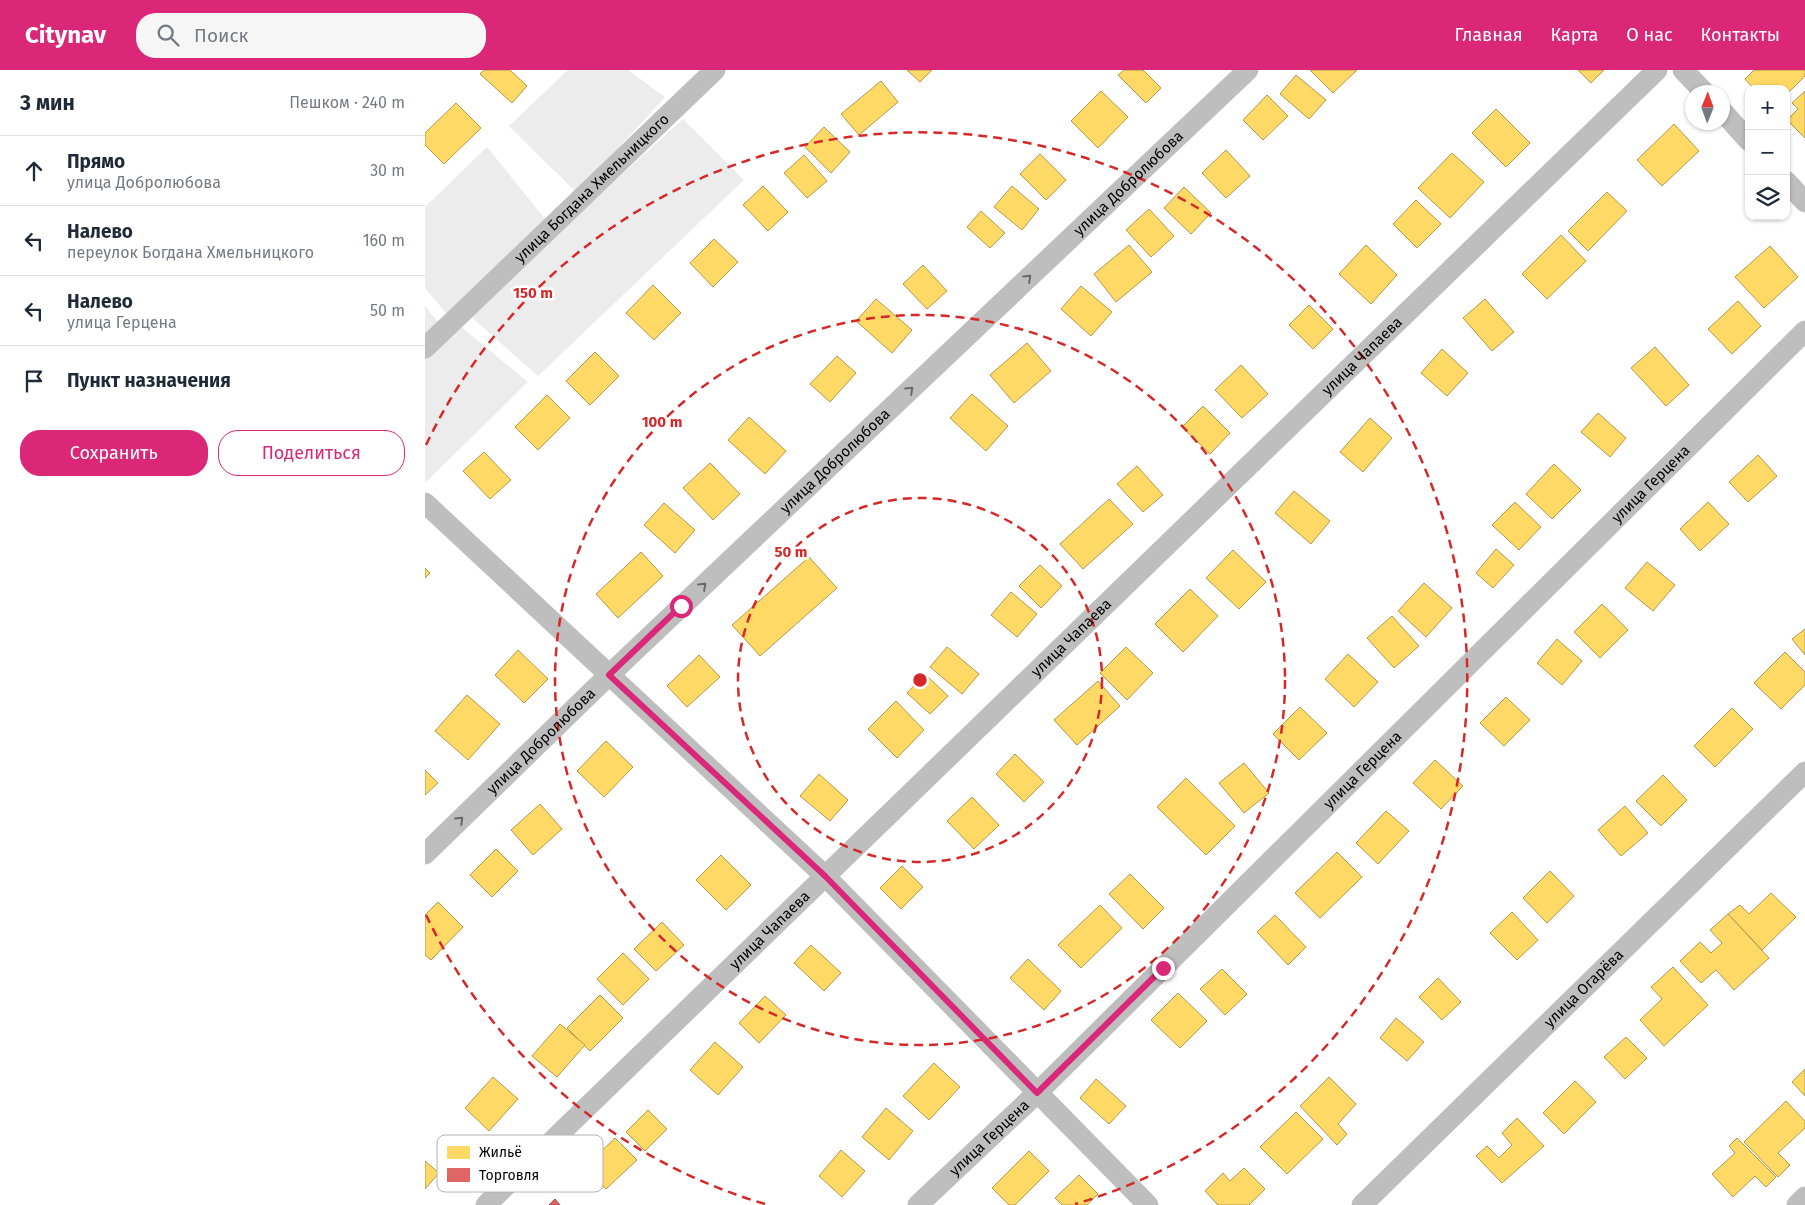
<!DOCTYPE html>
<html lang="ru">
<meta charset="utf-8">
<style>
:root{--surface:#fff;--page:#f6f6f7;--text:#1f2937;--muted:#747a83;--line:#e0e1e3;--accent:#db2777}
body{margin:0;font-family:"Fira Sans",sans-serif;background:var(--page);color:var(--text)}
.controls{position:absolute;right:15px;top:15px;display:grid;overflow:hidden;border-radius:10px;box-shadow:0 1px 4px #0004}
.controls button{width:45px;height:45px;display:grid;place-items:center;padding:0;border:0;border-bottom:1px solid var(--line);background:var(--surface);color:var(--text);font:25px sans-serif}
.compass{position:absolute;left:1260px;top:15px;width:45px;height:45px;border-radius:50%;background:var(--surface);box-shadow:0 1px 4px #0004;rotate:1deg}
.stop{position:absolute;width:15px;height:15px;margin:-11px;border:4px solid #db2777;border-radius:50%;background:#fff}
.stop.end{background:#db2777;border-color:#fff;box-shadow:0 1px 5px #0008}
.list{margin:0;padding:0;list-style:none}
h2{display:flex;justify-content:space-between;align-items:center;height:65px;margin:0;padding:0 20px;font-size:21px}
h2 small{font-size:16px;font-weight:400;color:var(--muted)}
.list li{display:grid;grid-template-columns:32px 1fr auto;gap:15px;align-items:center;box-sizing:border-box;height:70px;padding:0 20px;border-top:1px solid var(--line)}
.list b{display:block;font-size:19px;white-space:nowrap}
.list p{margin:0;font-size:16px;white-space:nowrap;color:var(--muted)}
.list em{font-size:16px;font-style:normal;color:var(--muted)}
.actions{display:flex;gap:10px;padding:15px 20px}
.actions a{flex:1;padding:11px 0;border:1px solid var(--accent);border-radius:20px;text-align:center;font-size:18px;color:var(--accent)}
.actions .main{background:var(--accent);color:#fff}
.icon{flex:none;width:28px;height:28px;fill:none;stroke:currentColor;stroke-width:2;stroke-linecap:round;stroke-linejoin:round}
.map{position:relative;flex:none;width:1380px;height:1135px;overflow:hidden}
header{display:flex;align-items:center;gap:30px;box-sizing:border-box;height:70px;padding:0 25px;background:var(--accent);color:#fff}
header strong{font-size:24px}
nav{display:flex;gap:28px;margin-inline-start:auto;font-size:18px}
.search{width:350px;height:45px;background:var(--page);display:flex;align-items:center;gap:12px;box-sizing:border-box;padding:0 18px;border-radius:20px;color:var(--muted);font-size:19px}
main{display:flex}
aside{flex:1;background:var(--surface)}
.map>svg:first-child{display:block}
</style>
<header>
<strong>Citynav</strong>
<div class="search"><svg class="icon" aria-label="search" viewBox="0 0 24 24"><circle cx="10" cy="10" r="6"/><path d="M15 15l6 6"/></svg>Поиск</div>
<nav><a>Главная</a><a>Карта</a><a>О нас</a><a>Контакты</a></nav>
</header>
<main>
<aside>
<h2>3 мин<small>Пешком · 240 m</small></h2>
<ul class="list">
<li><svg class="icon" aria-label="ahead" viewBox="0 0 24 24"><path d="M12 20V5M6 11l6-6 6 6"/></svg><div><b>Прямо</b><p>улица Добролюбова</p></div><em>30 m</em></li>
<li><svg class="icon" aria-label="left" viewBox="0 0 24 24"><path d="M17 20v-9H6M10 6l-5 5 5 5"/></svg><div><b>Налево</b><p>переулок Богдана Хмельницкого</p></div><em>160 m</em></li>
<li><svg class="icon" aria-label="left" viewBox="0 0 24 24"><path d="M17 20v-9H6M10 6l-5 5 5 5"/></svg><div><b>Налево</b><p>улица Герцена</p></div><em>50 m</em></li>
<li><svg class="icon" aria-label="arrive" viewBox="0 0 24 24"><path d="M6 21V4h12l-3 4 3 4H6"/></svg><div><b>Пункт назначения</b></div></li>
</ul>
<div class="actions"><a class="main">Сохранить</a><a>Поделиться</a></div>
</aside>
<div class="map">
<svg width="1380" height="1135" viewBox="0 0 1380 1135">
<rect width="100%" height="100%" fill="#fff"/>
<g fill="#ececec">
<path d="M143,0h60l37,27 -88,96 -68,-67z"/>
<path d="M258,49l61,61 -206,196 -70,-62z"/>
<path d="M62,77l58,72 -99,94 -21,-25v-81z"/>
<path d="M0,236l14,17 -14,12z"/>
<path d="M35,256l68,56 -103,101v-125z"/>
</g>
<g fill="#ffd966" stroke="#b29847">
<path d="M59,0h26l17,16 -15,17 -32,-29z"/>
<path d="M482,0h25l-12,12z"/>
<path d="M699,0h19l18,18 -15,15 -28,-28z"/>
<path d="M885,0h47l-24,23z"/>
<path d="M1153,0h26l-13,13z"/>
<path d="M1329,0h51v6l-19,19v-6h-32l-9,-10z"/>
<path d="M871,5l30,25 -17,19 -29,-25z"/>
<path d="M456,11l17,21 -39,33 -18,-21z"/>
<path d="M676,21l27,26 -30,31 -27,-27z"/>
<path d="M1380,21v47l-18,-18 11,-11 -6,-6z"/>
<path d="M842,25l21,21 -25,24 -20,-20z"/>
<path d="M31,33l25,25 -37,36 -19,-19v-12z"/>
<path d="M1071,39l34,34 -24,24 -34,-34z"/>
<path d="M1249,54l25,27 -37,35 -25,-26z"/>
<path d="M399,57l26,25 -19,21 -26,-26z"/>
<path d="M801,80l24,26 -24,22 -24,-25z"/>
<path d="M1027,83l32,29 -34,36 -32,-30z"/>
<path d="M615,84l26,26 -20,20 -26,-26z"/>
<path d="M379,85l23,26 -20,17 -23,-25z"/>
<path d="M338,116l25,26 -20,19 -25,-26z"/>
<path d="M587,116l27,23 -17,21 -28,-23z"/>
<path d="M759,117l27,26 -20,21 -27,-26z"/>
<path d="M1182,122l20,19 -39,40 -20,-20z"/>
<path d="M991,130l25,24 -24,24 -24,-24z"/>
<path d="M724,139l25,27 -23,21 -25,-27z"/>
<path d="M556,141l24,22 -15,15 -23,-21z"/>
<path d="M1136,165l25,26 -39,38 -25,-25z"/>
<path d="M289,169l24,23 -25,25 -23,-24z"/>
<path d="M704,175l23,27 -36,30 -22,-28z"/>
<path d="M941,175l31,30 -26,29 -32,-30z"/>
<path d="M1345,176l28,31 -34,31 -29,-31z"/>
<path d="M498,195l24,26 -20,18 -24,-25z"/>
<path d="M228,215l28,28 -27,27 -28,-27z"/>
<path d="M656,216l31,26 -21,24 -30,-27z"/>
<path d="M451,229l36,31 -20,23 -36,-32z"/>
<path d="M1060,229l29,33 -22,19 -29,-33z"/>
<path d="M1313,231l23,25 -29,28 -24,-25z"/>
<path d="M884,235l24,24 -20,20 -24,-24z"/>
<path d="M602,273l24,28 -37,32 -24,-28z"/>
<path d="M1230,277l34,38 -23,21 -35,-38z"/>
<path d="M1017,279l26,24 -21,23 -26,-23z"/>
<path d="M170,282l24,24 -29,29 -24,-24z"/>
<path d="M412,286l19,17 -26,29 -20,-18z"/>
<path d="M816,295l27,29 -26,24 -27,-28z"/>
<path d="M547,324l36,32 -22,25 -36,-33z"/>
<path d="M122,325l23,23 -32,32 -23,-23z"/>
<path d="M778,336l27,27 -20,21 -28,-27z"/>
<path d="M1173,343l28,25 -16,19 -29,-25z"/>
<path d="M324,347l37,34 -21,23 -37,-34z"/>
<path d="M945,348l22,20 -29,34 -23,-20z"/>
<path d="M59,382l27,28 -21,19 -27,-28z"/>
<path d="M1333,385l19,21 -29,26 -19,-20z"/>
<path d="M285,393l30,31 -27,26 -30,-32z"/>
<path d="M1129,394l27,26 -29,29 -26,-25z"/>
<path d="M712,396l26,29 -20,17 -26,-28z"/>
<path d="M869,421l36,30 -19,23 -36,-31z"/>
<path d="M684,429l24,25 -50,45 -23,-25z"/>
<path d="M1090,432l26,25 -22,23 -27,-25z"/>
<path d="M1283,432l21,22 -29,27 -20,-22z"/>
<path d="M239,433l31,27 -20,23 -31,-28z"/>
<path d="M1071,479l18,16 -21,23 -17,-15z"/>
<path d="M808,480l33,32 -27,27 -33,-31z"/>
<path d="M216,482l22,24 -45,42 -22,-24z"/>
<path d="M384,487l28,31 -77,68 -28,-31z"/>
<path d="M1222,492l28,23 -22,26 -28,-23z"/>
<path d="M615,495l22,21 -21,22 -22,-22z"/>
<path d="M0,498l5,5 -5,5z"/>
<path d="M999,513l28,25 -26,29 -28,-26z"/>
<path d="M765,519l28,27 -35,36 -28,-28z"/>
<path d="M586,522l26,22 -20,23 -26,-22z"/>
<path d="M1177,534l26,26 -28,28 -26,-26z"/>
<path d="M967,546l27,30 -25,22 -27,-30z"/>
<path d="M1380,559v26l-13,-16z"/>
<path d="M1132,569l25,22 -20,24 -25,-22z"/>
<path d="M522,577l32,27 -17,20 -32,-27z"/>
<path d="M701,577l27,26 -26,27 -27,-27z"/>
<path d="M93,580l30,29 -24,24 -29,-28z"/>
<path d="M1360,582l20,20v13l-24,24 -27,-26z"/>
<path d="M923,584l30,28 -24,25 -29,-28z"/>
<path d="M274,585l21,22 -33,30 -20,-21z"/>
<path d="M500,604l23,22 -18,18 -23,-21z"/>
<path d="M673,611l22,25 -43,39 -23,-25z"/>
<path d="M42,625l33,29 -32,36 -33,-29z"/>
<path d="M1081,627l24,23 -26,26 -24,-23z"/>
<path d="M471,631l28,29 -27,28 -29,-29z"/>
<path d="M875,637l27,26 -28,27 -26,-26z"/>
<path d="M1307,638l21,21 -38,38 -21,-21z"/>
<path d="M181,671l27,26 -29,30 -27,-26z"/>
<path d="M590,684l29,28 -20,20 -28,-28z"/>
<path d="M1010,690l28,26 -22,23 -28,-26z"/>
<path d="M819,693l25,30 -25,20 -25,-30z"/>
<path d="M0,700l13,13 -13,12z"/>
<path d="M394,704l29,26 -18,21 -30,-25z"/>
<path d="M1238,705l24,25 -26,26 -25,-25z"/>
<path d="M761,708l49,48 -29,29 -49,-48z"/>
<path d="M547,727l27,28 -25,24 -27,-28z"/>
<path d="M115,734l22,25 -29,26 -22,-25z"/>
<path d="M1200,736l23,27 -27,23 -23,-26z"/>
<path d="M961,741l23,20 -31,33 -22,-21z"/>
<path d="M71,779l22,22 -26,26 -22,-22z"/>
<path d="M912,782l25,25 -42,41 -25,-25z"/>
<path d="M296,785l30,30 -25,25 -30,-30z"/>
<path d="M477,796l21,21 -22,22 -21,-21z"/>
<path d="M1125,801l24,25 -27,27 -24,-25z"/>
<path d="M705,804l34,34 -21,21 -34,-35z"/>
<path d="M1346,823l25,24 -34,33 -34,-36 12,-9 9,9z"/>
<path d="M13,832l25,25 -32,33 -6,-5v-40z"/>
<path d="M675,835l22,23 -41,40 -23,-23z"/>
<path d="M1087,842l26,28 -21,20 -27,-27z"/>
<path d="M1303,844l41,44 -35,32 -18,-20 -15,13 -21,-22 20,-19 11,11 11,-10 -12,-13z"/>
<path d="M850,845l31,32 -18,18 -31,-33z"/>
<path d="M237,852l22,23 -28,26 -22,-22z"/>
<path d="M386,875l30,28 -17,18 -30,-28z"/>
<path d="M198,883l26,26 -26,26 -26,-26z"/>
<path d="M603,889l33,32 -17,19 -34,-32z"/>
<path d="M1248,897l35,38 -44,41 -24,-26 22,-21 -11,-12z"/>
<path d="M797,899l25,25 -22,21 -25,-26z"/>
<path d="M1013,908l23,24 -19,18 -23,-23z"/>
<path d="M753,923l29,28 -27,27 -29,-28z"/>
<path d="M175,925l23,23 -33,33 -23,-23z"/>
<path d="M340,926l21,19 -27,28 -20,-20z"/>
<path d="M971,948l28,24 -17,19 -27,-23z"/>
<path d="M135,954l25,21 -28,32 -25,-21z"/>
<path d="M1201,967l21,21 -22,21 -21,-22z"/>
<path d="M290,972l28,25 -25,28 -28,-25z"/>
<path d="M509,993l26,24 -31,33 -26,-24z"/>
<path d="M1380,999v27l-13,-14z"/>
<path d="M68,1007l25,22 -29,32 -24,-23z"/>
<path d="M904,1007l27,27 -18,20 9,10 -10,11 -37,-39z"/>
<path d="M671,1009l30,27 -17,18 -29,-26z"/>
<path d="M1150,1011l21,21 -32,32 -21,-21z"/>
<path d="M1361,1031l19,20v7l-27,25 12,12 -12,12 -34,-35z"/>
<path d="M461,1038l27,23 -24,29 -27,-23z"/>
<path d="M223,1040l19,19 -22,22 -19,-19z"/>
<path d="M871,1042l27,27 -36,35 -27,-27z"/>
<path d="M1092,1048l27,28 -42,37 -26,-27 11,-10 12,12 13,-13 -10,-12z"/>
<path d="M190,1068l22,22 -31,29 -21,-22z"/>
<path d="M1312,1068l39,39 -10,10 -11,-11 -22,21 -21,-23 23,-21 -6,-7z"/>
<path d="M416,1080l24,21 -23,26 -23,-21z"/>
<path d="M604,1081l20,20 -34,34h-6l-17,-17z"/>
<path d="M0,1091l14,12 -14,16z"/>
<path d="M819,1098l21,21 -16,16h-31l-13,-14 18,-18 7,8z"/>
<path d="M654,1105l19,19 -11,11h-25l-7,-7z"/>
</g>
<path fill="#e06666" stroke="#9d4747" d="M130,1129l5,6h-11z"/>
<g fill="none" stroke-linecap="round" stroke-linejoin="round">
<g stroke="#bebebe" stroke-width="21">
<path d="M1258,0l21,22"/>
<path d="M1298,42l26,29"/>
<path d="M1361,111l19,21"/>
<path id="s1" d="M0,278l290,-278"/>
<path d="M0,433l400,373 323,329"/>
<path id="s2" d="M0,784l184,-179 639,-605"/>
<path id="s3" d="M61,1135l1171,-1135"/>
<path id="s4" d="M493,1135l119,-112 768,-762"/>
<path id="s5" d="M937,1135l443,-433"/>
<path d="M1372,1135l8,-8"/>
</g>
</g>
<defs><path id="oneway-chevron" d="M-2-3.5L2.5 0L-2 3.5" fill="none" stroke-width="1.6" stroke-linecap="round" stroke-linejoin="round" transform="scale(1.25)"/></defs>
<g stroke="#686868">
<use href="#oneway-chevron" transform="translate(603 208) rotate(-43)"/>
<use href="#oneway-chevron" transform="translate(485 320) rotate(-43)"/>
<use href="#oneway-chevron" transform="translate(278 516) rotate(-43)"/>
<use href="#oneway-chevron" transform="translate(35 750) rotate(-44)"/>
</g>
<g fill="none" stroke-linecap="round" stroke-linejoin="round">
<path stroke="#db2777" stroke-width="6" d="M256,536l-72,69 216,201 212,217 126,-125"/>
</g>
<g fill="none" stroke="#d62828" stroke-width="2.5" stroke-dasharray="9 6">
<circle cx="495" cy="610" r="182"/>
<circle cx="495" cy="610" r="365"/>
<path d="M340 1134A547 547 0 0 1 1 845M1 375A547 547 0 1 1 650 1134"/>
</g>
<g text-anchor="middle" stroke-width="5" stroke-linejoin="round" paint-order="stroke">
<g font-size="15" fill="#000" stroke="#fff">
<text dy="5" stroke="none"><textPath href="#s2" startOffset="972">улица Добролюбова</textPath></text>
<text dy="5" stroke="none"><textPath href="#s1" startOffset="231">улица Богдана Хмельницкого</textPath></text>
<text dy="5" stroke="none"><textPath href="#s3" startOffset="1220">улица Чапаева</textPath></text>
<text dy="5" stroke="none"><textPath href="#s2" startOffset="568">улица Добролюбова</textPath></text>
<text dy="5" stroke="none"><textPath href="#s4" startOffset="1028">улица Герцена</textPath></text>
<text dy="5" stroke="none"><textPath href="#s3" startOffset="815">улица Чапаева</textPath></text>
<text dy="5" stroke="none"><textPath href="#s2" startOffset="162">улица Добролюбова</textPath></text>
<text dy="5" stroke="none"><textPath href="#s4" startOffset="622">улица Герцена</textPath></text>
<text dy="5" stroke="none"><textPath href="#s3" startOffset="395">улица Чапаева</textPath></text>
<text dy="5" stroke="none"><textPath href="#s5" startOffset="310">улица Огарёва</textPath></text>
<text dy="5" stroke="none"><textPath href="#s4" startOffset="98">улица Герцена</textPath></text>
</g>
</g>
<rect x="12" y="1065" width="166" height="57" rx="8" fill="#fff" stroke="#b2b2b2" stroke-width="1"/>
<rect x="22" y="1076" width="23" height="13" fill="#ffd966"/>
<rect x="22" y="1098" width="23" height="14" fill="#e06666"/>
<g font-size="14" fill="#000">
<text x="54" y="1087">Жильё</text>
<text x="54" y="1110">Торговля</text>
</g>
<circle cx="495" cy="610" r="8" fill="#d62828" stroke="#fff" stroke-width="2.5"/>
<g font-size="15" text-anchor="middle" font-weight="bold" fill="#d62828" stroke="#fff" stroke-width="5" stroke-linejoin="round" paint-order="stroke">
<text x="108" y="228">150 m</text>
<text x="237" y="357">100 m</text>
<text x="366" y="487">50 m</text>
</g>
</svg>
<div class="controls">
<button>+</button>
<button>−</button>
<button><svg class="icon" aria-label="layers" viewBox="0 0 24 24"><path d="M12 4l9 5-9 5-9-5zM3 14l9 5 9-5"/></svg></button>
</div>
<svg class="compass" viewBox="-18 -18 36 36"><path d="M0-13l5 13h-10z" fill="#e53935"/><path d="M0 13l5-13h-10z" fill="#747a83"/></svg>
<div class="stop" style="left:256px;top:536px"></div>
<div class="stop end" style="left:738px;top:898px"></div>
</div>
</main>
